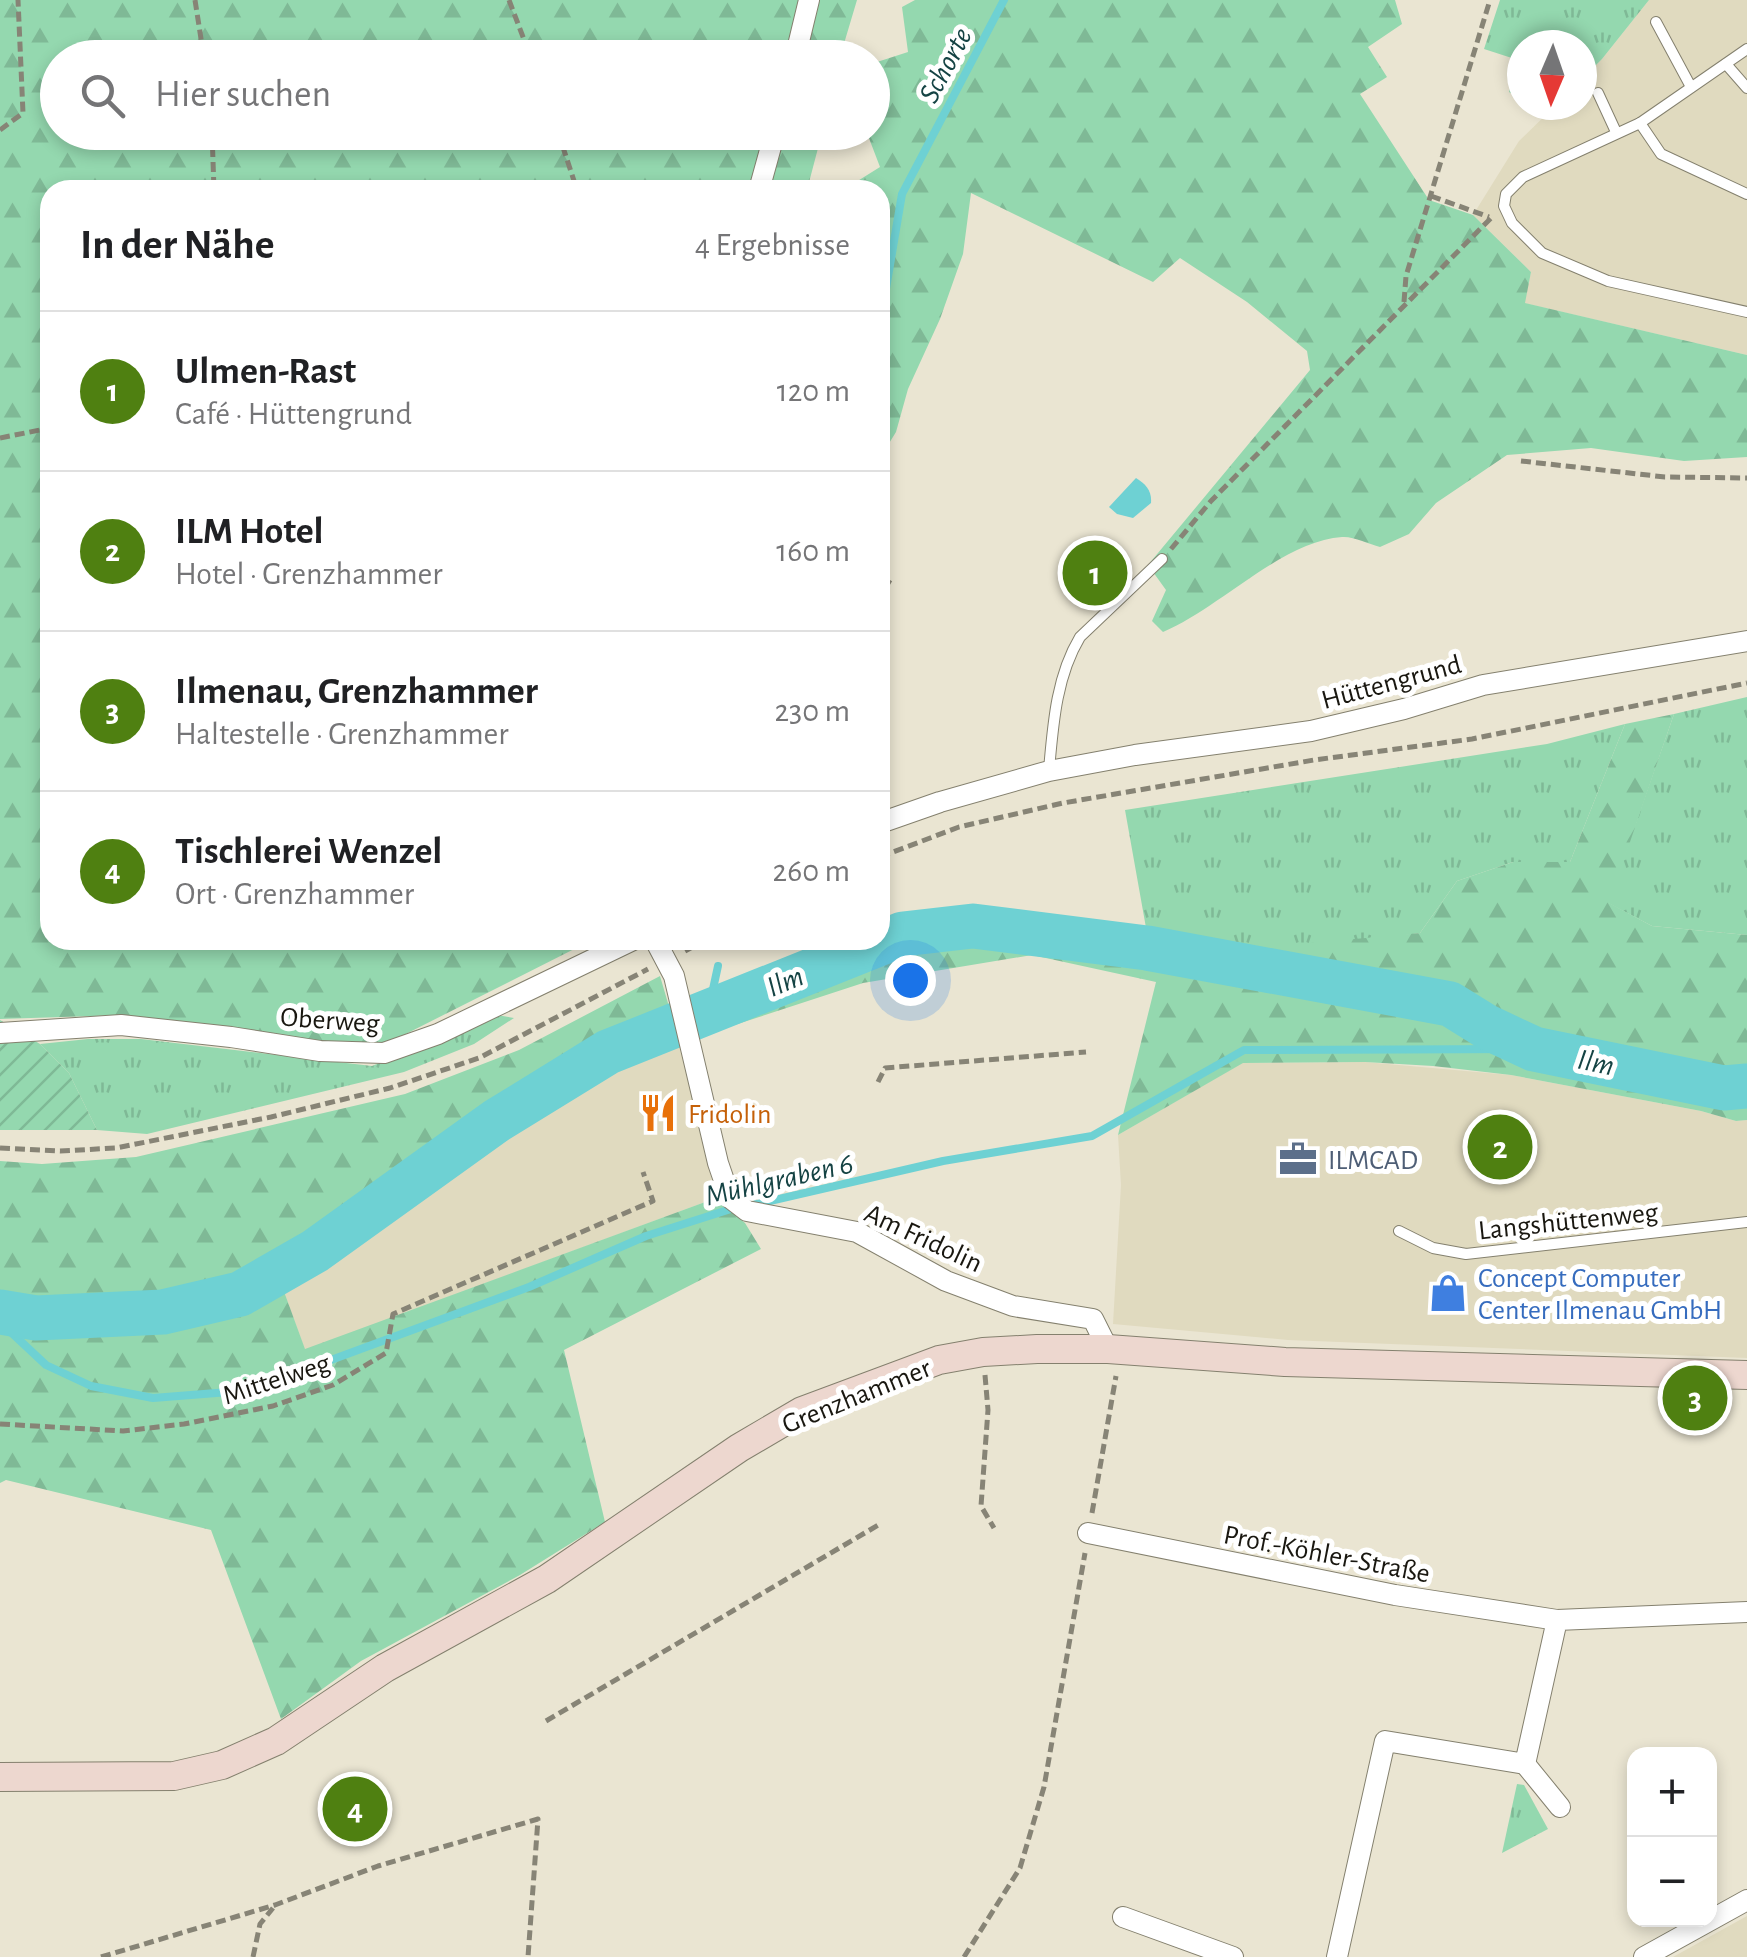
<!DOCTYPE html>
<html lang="de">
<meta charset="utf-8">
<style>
:root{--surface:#fff;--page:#f2f2f2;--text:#202124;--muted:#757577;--line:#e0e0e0;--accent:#4f8011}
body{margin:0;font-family:"Alegreya Sans",sans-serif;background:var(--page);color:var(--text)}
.controls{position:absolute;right:30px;bottom:30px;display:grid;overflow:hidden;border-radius:20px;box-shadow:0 5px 15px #0003}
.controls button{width:90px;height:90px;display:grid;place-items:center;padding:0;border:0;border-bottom:2px solid var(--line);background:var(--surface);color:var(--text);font:50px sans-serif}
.compass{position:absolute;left:1507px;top:30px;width:90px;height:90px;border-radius:50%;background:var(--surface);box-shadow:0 5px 15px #0003;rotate:182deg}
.you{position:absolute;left:910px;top:980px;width:35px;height:35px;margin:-25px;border:8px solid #fff;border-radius:50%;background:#1a73e8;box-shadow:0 0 0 15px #1a73e833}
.badge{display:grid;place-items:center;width:65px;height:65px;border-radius:50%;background:var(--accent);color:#fff;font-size:32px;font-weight:700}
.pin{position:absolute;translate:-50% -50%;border:5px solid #fff;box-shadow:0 2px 10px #0006}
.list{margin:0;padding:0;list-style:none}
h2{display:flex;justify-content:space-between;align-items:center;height:130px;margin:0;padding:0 40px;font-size:42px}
h2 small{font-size:32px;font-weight:400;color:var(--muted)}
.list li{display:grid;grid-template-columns:65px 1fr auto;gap:30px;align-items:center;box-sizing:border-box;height:160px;padding:0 40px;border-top:2px solid var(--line)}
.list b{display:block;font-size:38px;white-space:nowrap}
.list p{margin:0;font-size:32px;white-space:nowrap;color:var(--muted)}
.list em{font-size:32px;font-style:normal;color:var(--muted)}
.icon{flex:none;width:55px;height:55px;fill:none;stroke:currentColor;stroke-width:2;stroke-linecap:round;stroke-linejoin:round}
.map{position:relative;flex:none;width:1747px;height:1957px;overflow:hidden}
.search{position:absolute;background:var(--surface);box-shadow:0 5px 15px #0003;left:40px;top:40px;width:850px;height:110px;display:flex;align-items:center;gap:25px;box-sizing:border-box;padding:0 35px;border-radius:55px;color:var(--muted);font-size:38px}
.panel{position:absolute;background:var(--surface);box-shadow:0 5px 15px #0003;left:40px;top:180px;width:850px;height:770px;border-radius:30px}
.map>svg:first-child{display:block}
</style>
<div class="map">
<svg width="1747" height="1957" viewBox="0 0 1747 1957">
<defs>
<pattern id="grass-tufts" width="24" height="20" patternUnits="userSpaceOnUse" patternTransform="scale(2.5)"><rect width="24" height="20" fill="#94d8af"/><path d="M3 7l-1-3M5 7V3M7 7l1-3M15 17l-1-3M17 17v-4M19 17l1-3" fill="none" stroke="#7fb996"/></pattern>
<pattern id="forest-firs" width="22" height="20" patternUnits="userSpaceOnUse" patternTransform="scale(2.5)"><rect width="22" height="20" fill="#94d8af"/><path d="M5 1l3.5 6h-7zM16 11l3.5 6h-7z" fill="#7fb996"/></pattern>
<pattern id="garden-furrows" width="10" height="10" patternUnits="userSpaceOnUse" patternTransform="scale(2.5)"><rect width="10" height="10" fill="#94d8af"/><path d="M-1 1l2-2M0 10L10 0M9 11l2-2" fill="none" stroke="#7fb996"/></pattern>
</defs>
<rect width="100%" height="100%" fill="#eae5d2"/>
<g fill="#e0dabf">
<path d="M1649,0h98v355l-223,-52 7,-31 -58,-57 46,-74 37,-36h26v-26l20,-20z"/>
<path d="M678,1037l38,161 -411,152 -23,-64 221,-155 101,-88z"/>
<path d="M1365,1062l146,13 190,36 35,10 11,-1v238l-459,-18 -175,-16 8,-139 -3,-50 124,-72z"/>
<path d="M1747,1916v41h-74z"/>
</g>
<g fill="url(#grass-tufts)">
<path d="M1500,0h149l-47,59 -20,20v-34h-60v55l-13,-8 9,-32 -34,-11z"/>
<path d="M1747,697v238l-95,-9 -44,-23 66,-189z"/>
<path d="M1625,724l-55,138h-57l-56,19 -37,52 -164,23 -108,-17 -23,-129 422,-66z"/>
<path d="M497,1015l17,3 -40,26 -70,28 -257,62 -50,-4 -28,-57 -29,-29 48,-5h53l231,27z"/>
<path d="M1517,1784l7,1 24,44 -46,24z"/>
</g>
<g fill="url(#forest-firs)">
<path d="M0,0h857l-17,57 -782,1v74l764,1 -15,57h-757v750h542l-214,108 -254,-33 -124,4z"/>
<path d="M915,0h480l7,24 -34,23 19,30 -27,17 69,106 44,15 58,57 -6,31 222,52v102l-63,4 -93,-13 -84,7 -71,48 -27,31 -29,13c-11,-3 -27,-11 -38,-10 -60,4 -122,71 -179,95l-11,-11 14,-31 -18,-25 162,-195 -3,-19 -60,-49 -67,-44 -27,24 -182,-89 -8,61 -23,65 -32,70 -12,43 -16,26v-268h-30l-2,-3 32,-20 -13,-34 5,-1 1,-12 10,-10 -6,-48 31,-10 -6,-45z"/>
<path d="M1674,714l-65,189 43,23 95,9v185l-11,1 -35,-10 -190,-36 -78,-9 -68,-4 -122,1 -125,72 38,-153 -124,-27 -169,28 -168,55 -1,-42 171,-56h15v-5l35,-12 42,-8 109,11 189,30 11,-9 154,-14 37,-52 56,-19h57l55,-138z"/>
<path d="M660,976l18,61 -75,6 -100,88 -221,155 23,63 411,-151 29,25 16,26 -197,101 41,172 -85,53 -159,86 -80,58 -70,-189 -205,-50 -6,3v-322l42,3 94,-7 269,-63 114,-44z"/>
</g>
<path fill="url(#garden-furrows)" d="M0,1020l40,24 29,29 28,57h-97z"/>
<path fill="#6ed1d3" d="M1136,478c10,6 16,13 15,25l-18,15 -16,-4 -8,-7z"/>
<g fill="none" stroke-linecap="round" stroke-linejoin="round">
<g stroke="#6ed1d3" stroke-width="8">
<path d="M880,324l22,-130 102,-194"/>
<path d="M708,1012l10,-46"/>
<path d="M753,1205l190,-44 149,-25 152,-86 290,-1"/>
<path d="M0,1322l46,43 45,21 62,12 76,-6 64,-18 236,-87 117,-51 88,-28"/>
</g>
<path stroke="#6ed1d3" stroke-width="45" d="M0,1312l36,6 127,-6 77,-18 75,-43 181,-130 112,-69 295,-118 70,-8 174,22 303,56 37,23 47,22 190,39 23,-2"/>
<g stroke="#84806e" stroke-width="12">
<g id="lane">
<path d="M1656,22l35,65"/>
<path d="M1747,49l-107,74 -117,54 -17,17 -2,12 8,17 30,30 66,28 139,31"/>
<path d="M1726,64l21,24"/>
<path d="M1598,93l18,39"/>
<path d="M1640,123l21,31 86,40"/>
<path d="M1049,770c4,-45 7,-93 31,-133l82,-78"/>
<path d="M1399,1231l34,17 33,6 281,-32"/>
</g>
</g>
<g stroke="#84806e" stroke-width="22">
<g id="street">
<path d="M795,58l14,-58"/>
<path d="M759,190l16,-58"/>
<path d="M880,823l60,-21 109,-31 86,-16 176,-24 93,-22 79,-24 264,-44"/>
<path d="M655,940l19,36 44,187 12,35 17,13 110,21 89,49 67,25 80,13 15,30"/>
<path d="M0,1033l121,-8 110,12 89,14 64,2 54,-19 195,-94"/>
<path d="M1088,1533l307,62 162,25"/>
<path d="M1525,1764l35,43"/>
<path d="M1123,1917l110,40"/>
<path d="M1337,1957l48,-216 140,23 32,-144 190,-8"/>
<path d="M1644,1957l103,-57"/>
</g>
</g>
<g stroke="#84806e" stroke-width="30">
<path id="secondary" d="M0,1777l174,-1 48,-11 54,-24 109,-73 162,-89 192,-131 63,-37 137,-51 44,-8 54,-3h71l177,13 462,13"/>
</g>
<g stroke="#878476" stroke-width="5" stroke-dasharray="10 5" stroke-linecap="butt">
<path d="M195,0l9,58"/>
<path d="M509,0l22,58"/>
<path d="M0,130l23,-17 -5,-113"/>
<path d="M212,132l2,58"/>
<path d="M558,132l19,58"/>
<path d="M1431,196l58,21"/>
<path d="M1404,302l2,-26 84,-276"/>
<path d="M0,438l50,-10"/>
<path d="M1521,461l144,16 82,1"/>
<path d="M1171,549l40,-48 282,-285"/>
<path d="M880,597l10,-17"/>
<path d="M880,857l79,-30 104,-24 251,-43 158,-21 275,-56"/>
<path d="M685,951l21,-11"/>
<path d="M878,1082l7,-14 201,-16"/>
<path d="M0,1148l60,3 56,-3 155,-31 119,-29 89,-30 169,-89"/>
<path d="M985,1375l3,35 -7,96 13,22"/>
<path d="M0,1424l123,7 61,-7 89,-18 60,-21 53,-32 7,-39 260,-113 -10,-29"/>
<path d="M1092,1513l24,-137"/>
<path d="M546,1721l334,-197"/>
<path d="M101,1957l174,-52 103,-39 160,-47 -10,138"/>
<path d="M253,1957l7,-33 13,-16"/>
<path d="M964,1957l56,-89 24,-81 41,-234"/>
</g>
<use href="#lane" stroke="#fff" stroke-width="10"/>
<use href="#street" stroke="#fff" stroke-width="20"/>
<use href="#secondary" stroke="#edd7cf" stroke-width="28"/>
</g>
<defs>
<g id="restaurant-bare" transform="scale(3)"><path d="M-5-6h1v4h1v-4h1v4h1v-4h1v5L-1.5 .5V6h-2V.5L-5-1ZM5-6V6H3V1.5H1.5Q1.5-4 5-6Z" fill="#e8710a" stroke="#fff" stroke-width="2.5" paint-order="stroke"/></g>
<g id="office-bare" transform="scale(3)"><path d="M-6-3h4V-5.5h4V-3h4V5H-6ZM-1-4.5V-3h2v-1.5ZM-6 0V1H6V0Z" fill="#5c6f8a" stroke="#fff" stroke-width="2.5" paint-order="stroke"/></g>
<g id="shop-bare" transform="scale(3)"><path d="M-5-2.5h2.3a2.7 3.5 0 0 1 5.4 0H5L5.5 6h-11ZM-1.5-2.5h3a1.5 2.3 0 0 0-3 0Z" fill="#3f7fe0" stroke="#fff" stroke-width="2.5" paint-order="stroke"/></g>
</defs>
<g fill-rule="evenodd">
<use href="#restaurant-bare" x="658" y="1113"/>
<use href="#office-bare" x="1298" y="1159"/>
<use href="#shop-bare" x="1448" y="1293"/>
</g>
<g text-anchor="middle" stroke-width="10" stroke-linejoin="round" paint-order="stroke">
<g font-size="28" fill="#191710" stroke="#fff">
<text transform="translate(1391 681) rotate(-15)" y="10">Hüttengrund</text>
<text transform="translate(330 1019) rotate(4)" y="10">Oberweg</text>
<text transform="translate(1568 1220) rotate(-6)" y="10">Langshüttenweg</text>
<text transform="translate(924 1237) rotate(25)" y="10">Am Fridolin</text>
<text transform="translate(276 1378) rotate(-18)" y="10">Mittelweg</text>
<text transform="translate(856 1395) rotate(-22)" y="10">Grenzhammer</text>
<text transform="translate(1327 1553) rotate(11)" y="10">Prof.-Köhler-Straße</text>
</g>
<g font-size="28" fill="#c56008" stroke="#fff" text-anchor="start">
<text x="688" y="1123">Fridolin</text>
</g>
<g font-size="28" fill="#4e5e75" stroke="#fff" text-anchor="start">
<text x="1328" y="1169">ILMCAD</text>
</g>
<g font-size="28" fill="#366cbe" stroke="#fff" text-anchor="start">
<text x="1478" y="1287">Concept Computer<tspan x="1478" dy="32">Center Ilmenau GmbH</tspan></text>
</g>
<g font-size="30" font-style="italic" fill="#154344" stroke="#fff">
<text transform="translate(945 65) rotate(-62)" y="10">Schorte</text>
<text transform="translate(785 981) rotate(-22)" y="10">Ilm</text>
<text transform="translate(1596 1062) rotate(12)" y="10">Ilm</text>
<text transform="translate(779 1179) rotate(-13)" y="10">Mühlgraben 6</text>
</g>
</g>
</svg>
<div class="controls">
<button>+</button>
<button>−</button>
</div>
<svg class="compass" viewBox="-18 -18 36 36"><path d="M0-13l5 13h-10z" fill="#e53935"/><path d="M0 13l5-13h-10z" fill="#757577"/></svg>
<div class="you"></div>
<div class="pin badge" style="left:1095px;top:573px">1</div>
<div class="pin badge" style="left:1500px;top:1147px">2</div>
<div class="pin badge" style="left:1695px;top:1398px">3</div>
<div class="pin badge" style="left:355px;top:1809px">4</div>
<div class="search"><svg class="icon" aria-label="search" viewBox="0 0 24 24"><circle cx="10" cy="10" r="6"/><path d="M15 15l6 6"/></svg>Hier suchen</div>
<section class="panel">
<h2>In der Nähe<small>4 Ergebnisse</small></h2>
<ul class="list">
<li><span class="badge">1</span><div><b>Ulmen-Rast</b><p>Café · Hüttengrund</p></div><em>120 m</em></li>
<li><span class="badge">2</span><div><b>ILM Hotel</b><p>Hotel · Grenzhammer</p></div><em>160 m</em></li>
<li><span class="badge">3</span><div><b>Ilmenau, Grenzhammer</b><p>Haltestelle · Grenzhammer</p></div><em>230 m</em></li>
<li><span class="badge">4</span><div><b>Tischlerei Wenzel</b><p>Ort · Grenzhammer</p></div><em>260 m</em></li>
</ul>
</section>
</div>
